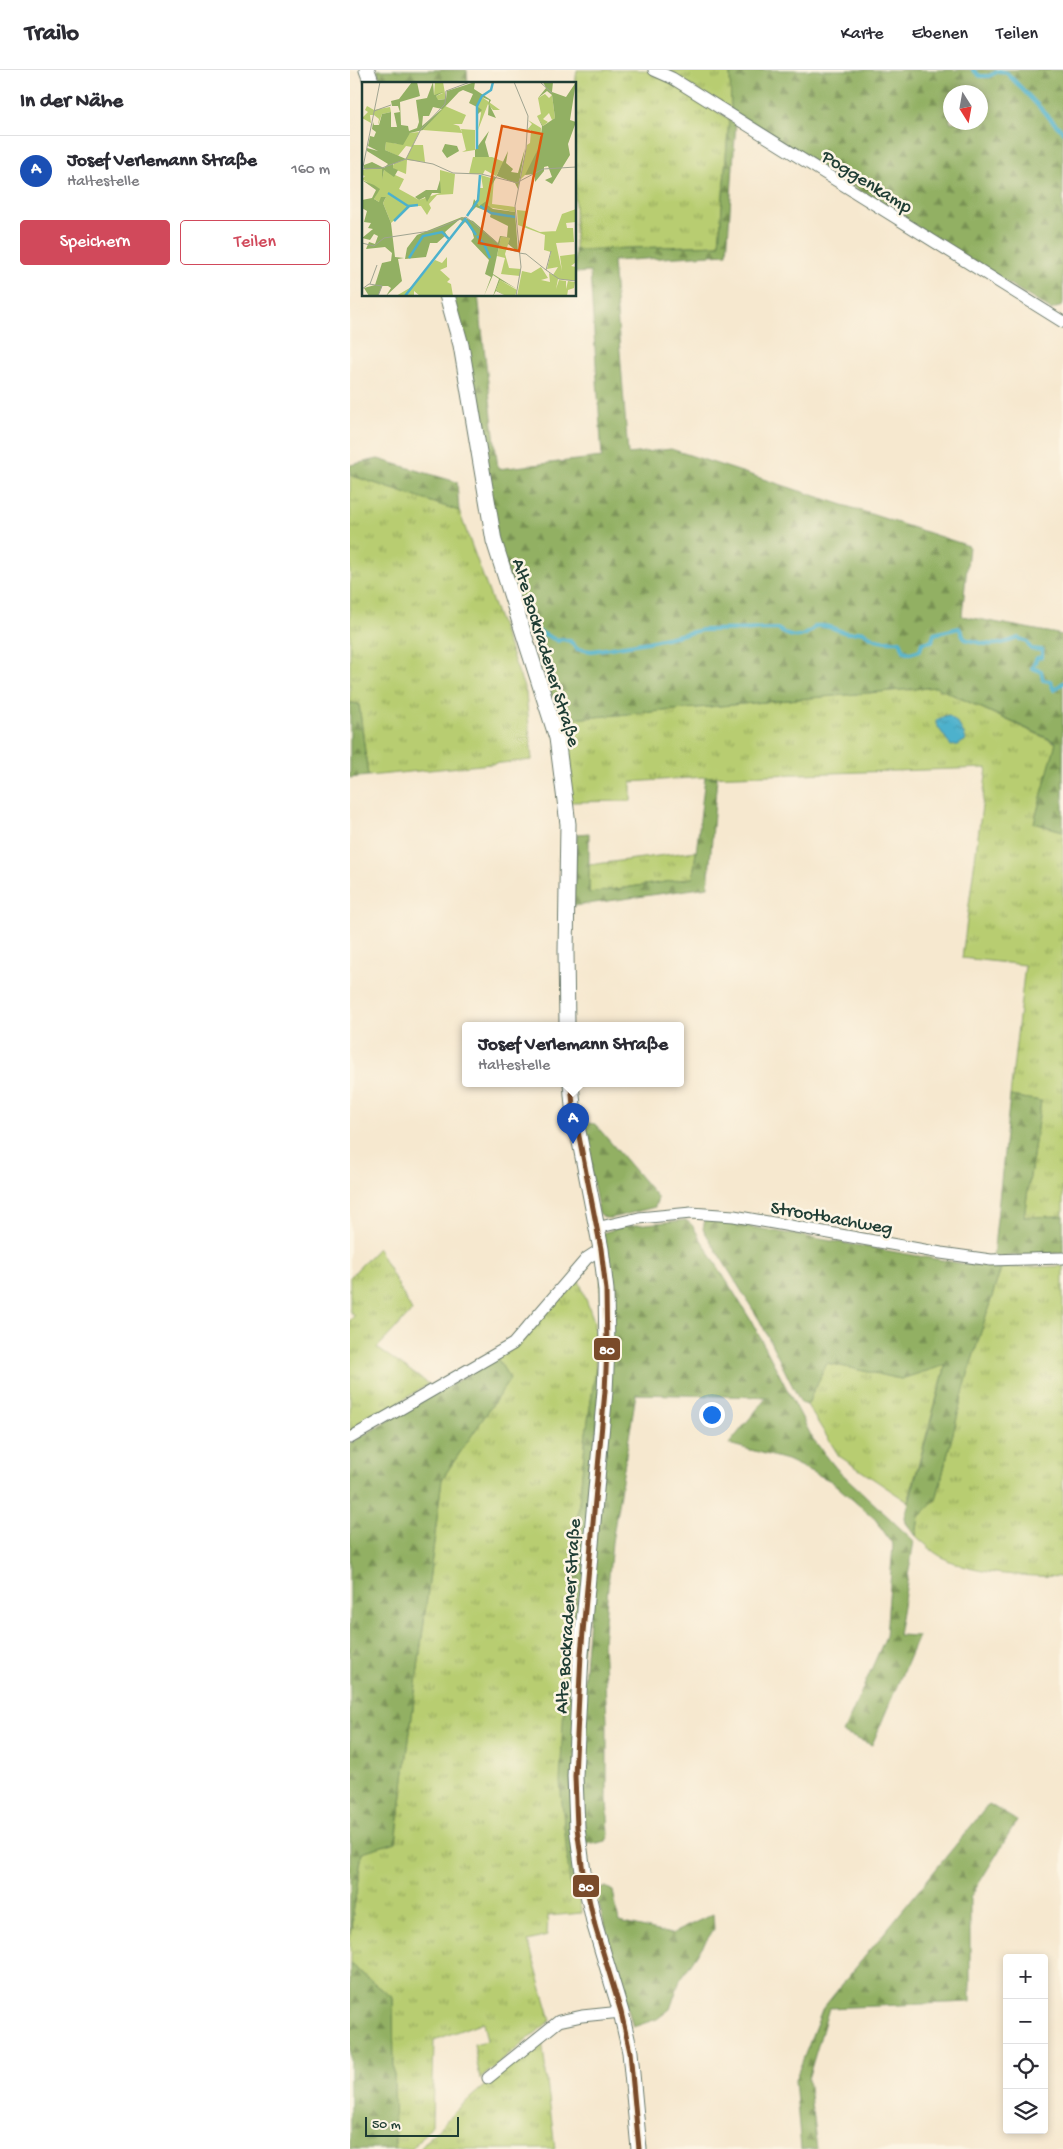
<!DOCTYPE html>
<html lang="de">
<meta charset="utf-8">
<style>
:root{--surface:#fff;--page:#f2f2f3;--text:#2b2b33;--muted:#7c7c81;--line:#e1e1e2;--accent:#d1495b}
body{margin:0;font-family:"Gochi Hand",sans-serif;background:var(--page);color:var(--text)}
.controls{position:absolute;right:15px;bottom:15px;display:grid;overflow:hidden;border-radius:5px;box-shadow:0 2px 8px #0003}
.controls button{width:45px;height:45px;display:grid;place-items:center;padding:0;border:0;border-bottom:1px solid var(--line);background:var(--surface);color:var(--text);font:25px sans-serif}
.compass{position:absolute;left:593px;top:15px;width:45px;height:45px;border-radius:50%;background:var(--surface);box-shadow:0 2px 8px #0003;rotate:169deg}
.scale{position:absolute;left:15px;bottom:12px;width:94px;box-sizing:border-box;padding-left:5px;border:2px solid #1f3d34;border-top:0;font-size:14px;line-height:18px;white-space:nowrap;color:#1f3d34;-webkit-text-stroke:4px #fcf5e5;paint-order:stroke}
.you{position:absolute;left:361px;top:1344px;width:18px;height:18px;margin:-12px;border:4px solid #fff;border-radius:50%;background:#1a73e8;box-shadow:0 0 0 8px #1a73e833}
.badge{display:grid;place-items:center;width:32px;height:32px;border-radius:50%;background:var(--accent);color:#fff;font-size:16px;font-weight:700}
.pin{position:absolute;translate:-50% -41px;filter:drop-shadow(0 1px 2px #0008)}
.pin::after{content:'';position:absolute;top:26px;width:18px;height:15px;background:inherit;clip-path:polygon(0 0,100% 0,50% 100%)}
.popup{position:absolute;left:112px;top:952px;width:222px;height:65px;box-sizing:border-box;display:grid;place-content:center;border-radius:5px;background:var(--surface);filter:drop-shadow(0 1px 4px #0005);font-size:16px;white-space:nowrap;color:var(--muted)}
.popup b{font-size:19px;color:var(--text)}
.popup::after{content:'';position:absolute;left:50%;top:100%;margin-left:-10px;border:10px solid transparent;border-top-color:var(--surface)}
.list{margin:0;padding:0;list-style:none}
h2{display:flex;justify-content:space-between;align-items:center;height:65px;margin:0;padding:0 20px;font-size:21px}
h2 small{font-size:16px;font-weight:400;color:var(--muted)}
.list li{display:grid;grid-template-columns:32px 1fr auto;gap:15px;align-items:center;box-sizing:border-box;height:70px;padding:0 20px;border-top:1px solid var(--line)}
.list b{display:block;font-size:19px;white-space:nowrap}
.list p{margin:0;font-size:16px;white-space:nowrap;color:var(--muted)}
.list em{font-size:16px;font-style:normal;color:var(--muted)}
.actions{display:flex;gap:10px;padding:15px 20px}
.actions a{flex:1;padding:11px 0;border:1px solid var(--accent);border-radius:5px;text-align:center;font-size:18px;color:var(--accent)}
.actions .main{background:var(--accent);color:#fff}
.icon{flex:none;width:28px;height:28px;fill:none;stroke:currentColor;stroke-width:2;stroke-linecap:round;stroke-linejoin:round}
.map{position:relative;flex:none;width:713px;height:2079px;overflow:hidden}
header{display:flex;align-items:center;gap:30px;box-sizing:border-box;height:70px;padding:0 25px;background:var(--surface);border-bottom:1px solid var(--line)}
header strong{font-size:24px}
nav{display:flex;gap:28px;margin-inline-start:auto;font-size:18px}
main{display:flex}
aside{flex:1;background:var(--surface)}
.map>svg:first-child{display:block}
</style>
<header>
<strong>Trailo</strong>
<nav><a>Karte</a><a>Ebenen</a><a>Teilen</a></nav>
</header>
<main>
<aside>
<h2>In der Nähe<small></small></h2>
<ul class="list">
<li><span class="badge" style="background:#1a4fb4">A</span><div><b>Josef Verlemann Straße</b><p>Haltestelle</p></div><em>160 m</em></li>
</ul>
<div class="actions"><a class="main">Speichern</a><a>Teilen</a></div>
</aside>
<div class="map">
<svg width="713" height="2079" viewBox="0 0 713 2079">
<defs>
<pattern id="grass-tufts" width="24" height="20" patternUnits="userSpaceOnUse" patternTransform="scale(1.25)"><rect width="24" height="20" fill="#b8cd71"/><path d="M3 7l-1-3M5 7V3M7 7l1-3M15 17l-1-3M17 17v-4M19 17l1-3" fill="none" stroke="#95a85e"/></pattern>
<pattern id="forest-firs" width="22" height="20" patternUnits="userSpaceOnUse" patternTransform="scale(1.25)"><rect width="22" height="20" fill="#92b063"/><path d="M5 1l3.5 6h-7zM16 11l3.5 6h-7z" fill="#779052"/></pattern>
<pattern id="water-ripples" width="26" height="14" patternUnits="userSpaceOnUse" patternTransform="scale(1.25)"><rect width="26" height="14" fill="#4db1cc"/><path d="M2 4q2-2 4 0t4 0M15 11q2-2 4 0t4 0" fill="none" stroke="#3f91a6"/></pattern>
</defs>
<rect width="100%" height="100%" fill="#fcf5e5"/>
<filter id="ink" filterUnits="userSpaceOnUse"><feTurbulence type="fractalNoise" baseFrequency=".02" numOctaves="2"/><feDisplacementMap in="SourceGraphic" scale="10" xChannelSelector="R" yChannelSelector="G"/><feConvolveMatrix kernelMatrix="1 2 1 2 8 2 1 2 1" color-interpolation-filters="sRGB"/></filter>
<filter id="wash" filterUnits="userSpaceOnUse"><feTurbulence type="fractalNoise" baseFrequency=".0096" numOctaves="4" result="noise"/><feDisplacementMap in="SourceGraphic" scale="20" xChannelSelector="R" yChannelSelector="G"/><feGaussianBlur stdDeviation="1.12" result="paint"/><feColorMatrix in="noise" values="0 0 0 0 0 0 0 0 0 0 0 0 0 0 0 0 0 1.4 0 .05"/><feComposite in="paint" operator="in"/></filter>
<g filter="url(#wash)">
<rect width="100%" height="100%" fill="#f6e8cf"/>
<g fill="url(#grass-tufts)" stroke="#6c8552">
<path d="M227,0h68l26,12 58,37 -10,126 -144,5v-166z"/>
<path d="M315,0h65l1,41z"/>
<path d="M0,405l109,36 67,182 6,67 -164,16 -9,-72 -9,-1z"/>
<path d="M586,617l120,56 -22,80 29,8v385l-39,1 17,-116 -31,-5 15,-131 -63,-7 25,-190 -282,9 -74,5v19l-61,1 -10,-82z"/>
<path d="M346,781l-3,27 -104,15v-28z"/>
<path d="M28,1178l34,63 -35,37 52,36 -79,48v-112l4,-4 -4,-5v-34z"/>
<path d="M713,1196v311c-41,-2 -94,0 -129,-25 -6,-5 -12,-11 -18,-16l3,-19 17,-17 33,-130 32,-102z"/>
<path d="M227,1205l17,46 2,47 -10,65 -17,171 1,282 7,3 5,24 -34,3 -1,20 -19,5 23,79 -71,59 -6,-35 13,-3 -4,-19 -49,18 -2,85 -20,24h-17l-2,-151 -43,-34v-30l12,-82 34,-10 46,-363 68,-100 -13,-21z"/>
<path d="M477,1293l74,16 45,-15 -38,138 -69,-46 -32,-51z"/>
<path d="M192,1970l13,109h-135c35,-42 79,-76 122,-109z"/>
</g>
<g fill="url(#forest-firs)" stroke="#58764c" fill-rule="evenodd">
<path d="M27,0h90l1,14h-86z"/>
<path d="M380,0h333v233l-2,3 -10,4 -320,-199zM600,22h30v30h-30z"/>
<path d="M379,49l7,3 -9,132 -114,7 15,193 43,-5 298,97 -7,70 101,19v196l-29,-8 22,-81 -120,-55 -376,33 -63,-178 -44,-247h25l20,174 104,-12 -12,-185 -15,1v-23l144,-5z"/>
<path d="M28,389l79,23 2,29 -109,-36v-10z"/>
<path d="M0,633l9,1 9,72 -18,2z"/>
<path d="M355,707h12l-9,110 -135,19 4,-72 12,-1v60l104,-15z"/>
<path d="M660,1026l31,5 -17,116 39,-1v37l-70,4z"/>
<path d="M238,1053l7,1 63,74 -3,9 -43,11h-7l-6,-5 -17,-88z"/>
<path d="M355,1149l254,44 42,5 -32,102 -33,130 -17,17 -3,19 -10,-13 -1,-6 41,-152 -45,14 -74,-16 -20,42 -6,-2 -41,-82 -57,-92z"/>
<path d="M336,1150l6,5 60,97 61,117 23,29 78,73 -16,94 20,1 -46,109 -29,-12 43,-97 7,-91 -18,-26 -44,-38 -44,-21 -58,-16 38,-47 -131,-3 -24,148 -9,100 4,78v79l2,36 -3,6 -13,3 -8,-2 -3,-63 1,-88 12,-142 7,-316 23,-7z"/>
<path d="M147,1288l13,21 -68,100 -46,363 -34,10 -12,82v-491z"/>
<path d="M246,1298l3,17 -28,444 6,60 -7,-3 -10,-104 9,-178 17,-171z"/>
<path d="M639,1734l28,17 -47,77v104l-141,6 -21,71 9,70h-16l-6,-69 28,-72z"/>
<path d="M256,1817l7,4 6,31 52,12 42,-20 1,15 -34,51 -10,29 -13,10 -24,8 -38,-136z"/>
<path d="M0,1894l43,34 2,151h-45z"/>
</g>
<path fill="url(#water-ripples)" stroke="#367780" d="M597,645c9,4 17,16 19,25l-8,5 -7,1 -15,-22v-4z"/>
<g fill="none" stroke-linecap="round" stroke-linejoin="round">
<g stroke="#4db1cc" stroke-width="4">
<path d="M623,0l7,6h9l10,-5 8,2 56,59"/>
<path d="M184,559l24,12 4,-2 8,2 7,8 15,2 56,-9 54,-12 76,-1c14,11 26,10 38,-3 22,-2 23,12 46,5 12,10 22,11 38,10l4,10 6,2 10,-3 2,-7 10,-2 2,-7 25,-6 6,11c24,7 30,8 53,-1l8,3 5,8 11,1v7l-5,1 -5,10 9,3 2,9 7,1 4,9 9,-7"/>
</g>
</g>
</g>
<g filter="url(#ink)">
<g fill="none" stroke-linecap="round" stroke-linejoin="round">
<g stroke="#6a796a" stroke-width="13">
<g id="street">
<path d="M304,0l18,8 391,244"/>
<path d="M246,1158l43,-10 52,-5 43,3 207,37 50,7 72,-2"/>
<path d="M0,1368l163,-94 74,-86 14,-9"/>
<path d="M138,2008l71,-57 23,-5 39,-4"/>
</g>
</g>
<g stroke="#6a796a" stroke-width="17">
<g id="secondary">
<path d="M17,0l5,14"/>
<path d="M97,225l14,50 33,196 63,197 11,86 -2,127 1,74"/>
<path d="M221,1013l2,23 28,143 5,41 1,59 -2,42 -24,263 -6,122 2,52 6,44 12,54 26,86 9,40 9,97"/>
</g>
</g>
<use href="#street" stroke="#fff" stroke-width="11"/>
<use href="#secondary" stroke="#fff" stroke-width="15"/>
<g stroke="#fcf5e5" stroke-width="9">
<path id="bus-1" d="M221,1013l2,23 28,143 5,41 1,59 -2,42 -24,263 -6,122 2,52 6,44 12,54 26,86 9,40 9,97"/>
</g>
<use href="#bus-1" stroke="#7a4b2a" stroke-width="5"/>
</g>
</g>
<g text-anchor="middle" stroke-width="5" stroke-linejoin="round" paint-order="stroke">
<g font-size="19" fill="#1f3d34" stroke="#fcf5e5">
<text transform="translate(518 110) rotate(32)" y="7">Poggenkamp</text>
<text transform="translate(198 582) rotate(73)" y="7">Alte Bockradener Straße</text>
<text transform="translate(482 1146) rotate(10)" y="7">Strootbachweg</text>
<text transform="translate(216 1546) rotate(-86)" y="7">Alte Bockradener Straße</text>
</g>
</g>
<g transform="translate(12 12)">
<rect width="214" height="214" fill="#f6e8cf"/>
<path d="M73,0h8l3,17 -9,1 -1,-4 7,-3 -9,2zM183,12l4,4 3,-3 3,23 -3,2 -3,-7 -6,6 5,3 -5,4 -6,-10 4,-2 -3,-16zM120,15l18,13h-7l-5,-6 -10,26 3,-17 -3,-6zM5,24l7,4 16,-3 1,5 -9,2 -4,11 1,-6 -5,-4h-4l1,8 -9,-5 6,-6 -3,-2zM83,24l21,9 -4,9h-9l6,2 3,7 -39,-3zM166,38l13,8 -1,16 -10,26 -10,10 7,-35 3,-2 1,-13h-4l5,-6zM99,47l14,1v20l-13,2 4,-2zM57,50l-6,13h10l2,17 -18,-2 -1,14 -14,-6 3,-7 11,-2 6,-12 -6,-1 -8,10 -13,-6 1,-9 11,3 13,-11zM111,75h19l12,5 -8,14 -11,-6 -2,4h-14zM10,85l11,2 -1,11 2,-10 20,9 -5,10 20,11 21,-7v-23l15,4 -2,20 -16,1 -8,9 2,4 -4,7 -6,-9h-10l-20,17 -8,-20 3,-6 -7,5 -5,-3 5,-10 -17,-10 3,-3 -3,-1 1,-5zM119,93l13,4 -2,25 23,3v5l-39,-7 3,-17h4zM214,127v13l-10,1 1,5h6l1,14 -18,1 6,28 -2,-15 16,-2v8l-5,4 5,1v14l-18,-2 -2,10 3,-9 7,1v8l2,-8 7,1 -1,6 -6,2 -1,6h-50l5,-25 9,2 10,-6 7,11 -7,2 9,2 -1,-9 4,2 5,-8 -11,2 4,-17 -7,-2 1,-15 -27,-10 -1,-15 9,1v15l14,6 16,-1 -3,8 9,-25zM139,155l9,1 -5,16 4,14 12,1 -1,7 -19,-2 4,-16 -8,-2zM85,175v10l-7,3 10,9 -3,3 4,2 2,12h-33l-6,-5v5h-18l17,-10 22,-26 7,3zM138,198l17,10 -2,6h-9l-10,-6z" fill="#b8cd71"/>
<path d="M50,0h5l3,14 -20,6 1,23 7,1 1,5 8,-3 2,-6 -3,-22 11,-2 6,-16 1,13 9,-3 -7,4 2,4 8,-1 1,-8 28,-9 -1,7 17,11 -2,4 7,14 -8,-3 1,-15 -7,-3 -4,10 4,3 -5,5v-8l-8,-4 4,-9 -10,-4 -4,2 -36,38 -13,3 -7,12 -17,-3 -1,8 21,9 -13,5v4l5,2 -4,7 -10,-7 -2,10v-11h-18v-4l8,-3 12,6 4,-4 -21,-13v-3l11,3 -10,-5 2,-10 4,1 2,-5 -4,-3 1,-7 1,3h5l3,-11 9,-2v15h6l-3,-14 6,-1 -2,-6h-6l-1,-5 8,-2zM71,25l9,2 -20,17 1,-10h6zM181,0h10l-1,10 14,5 10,-15 -6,38 6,2 -8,22 2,11 -18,29 -7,-4 7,-3 -4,-11 -4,1v4l-9,11v-8l-10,1 15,-30 2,-19 -5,-10 6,10 12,-8 -3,-23 -5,-4 -9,7 8,-10zM127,49l-4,11 4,15h-14v-7zM83,62l12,2 2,5 -12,7 -5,-7zM163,66l-7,41 -3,-6 -18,-7 -5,9v-9l4,1 12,-26 -2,12 7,6 -2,3 7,1zM0,98l12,5 6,4 -6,10 5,3 2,-5h5l-3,6 8,20 4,34 9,1 -6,1 4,22 -16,15 5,-8 -3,-2h-6l-4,10h-9l-5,-8 11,-3 7,-22 9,-2 1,-8 -7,-6 -19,2 3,-7 6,2 3,-8 -4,-2 -4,6 -8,-2 11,-9 -5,-1 3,-5 -7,-1 3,-11 -5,-3v-8l10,-2 4,-8zM78,98l1,13h-9l-5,9 -2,-5 -6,3 -4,-3 11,-7h11zM112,117l5,7 9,-6 -1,5 6,4 22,3 3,40 -10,-8 2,-6 -9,-1 -8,37 24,15 -17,-9 -4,10 10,6 -10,-5 -3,5 6,-17 -6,-4 -9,21 7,-19 -6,-3 4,-14 -18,-19 3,-3 -3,-11 -6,-5 -15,16 13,-16 -3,-3 -15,13 4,7 -4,-3 -8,7h-7l-4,14 -21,2 2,-11 10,-13 45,-18 11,4 25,22 2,-7 7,1 1,-11 -18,-9 1,-4 -15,-6 -5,5z" fill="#92b063" fill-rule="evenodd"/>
<path fill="none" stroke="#4db1cc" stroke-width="2.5" d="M115,67v-43l5,-10 9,-6 2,-8M26,111l20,13M118,124l11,7 24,4M105,134l11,-16 2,-25M104,138l10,15M32,139l15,-15 9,-1M115,154l7,8 6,14M47,176l14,-22 19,-4 7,7M72,177l32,-41M43,214l29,-37"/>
<path fill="none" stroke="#a0a491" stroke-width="1" d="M152,0l14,34 -2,33 -11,57 6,61 -5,29M178,0l12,11M12,29l17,-6M44,77l15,-30 24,-25 1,-13 24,-9M0,87l20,-1 24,-9 27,5 20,9 28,1 37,9M0,90l18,-90M156,100l25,-13 33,-2M0,161l12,3 10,-8 46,-7 36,-14 37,31 16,4M189,169l-5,19 13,9 17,2M157,171l7,1 20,16M8,202l7,-19M0,207l7,-5 13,2 -4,10"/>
<path fill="#de580e" fill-opacity="0.15" stroke="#de580e" stroke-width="2.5" d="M140,44l40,8 -23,117 -40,-8z"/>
<rect width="214" height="214" fill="none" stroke="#1f3d34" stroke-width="2.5"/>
</g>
<g stroke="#fcf5e5" stroke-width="2">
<rect x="243" y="1267" width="28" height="24" rx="5" fill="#7a4b2a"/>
<rect x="222" y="1804" width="28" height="24" rx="5" fill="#7a4b2a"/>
</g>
<g font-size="14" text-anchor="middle" font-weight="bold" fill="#fff">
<text x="257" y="1284">80</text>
<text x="236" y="1821">80</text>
</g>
</svg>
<div class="controls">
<button>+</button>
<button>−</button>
<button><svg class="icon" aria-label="locate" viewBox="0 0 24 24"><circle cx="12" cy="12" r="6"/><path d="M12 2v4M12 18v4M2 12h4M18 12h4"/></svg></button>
<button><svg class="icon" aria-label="layers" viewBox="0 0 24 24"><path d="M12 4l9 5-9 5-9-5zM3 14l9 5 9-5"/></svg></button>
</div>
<svg class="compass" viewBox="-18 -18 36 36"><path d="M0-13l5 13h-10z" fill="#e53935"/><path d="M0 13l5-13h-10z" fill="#7c7c81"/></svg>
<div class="scale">50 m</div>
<div class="you"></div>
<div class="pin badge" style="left:223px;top:1074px;background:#1a4fb4">A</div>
<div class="popup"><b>Josef Verlemann Straße</b>Haltestelle</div>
</div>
</main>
